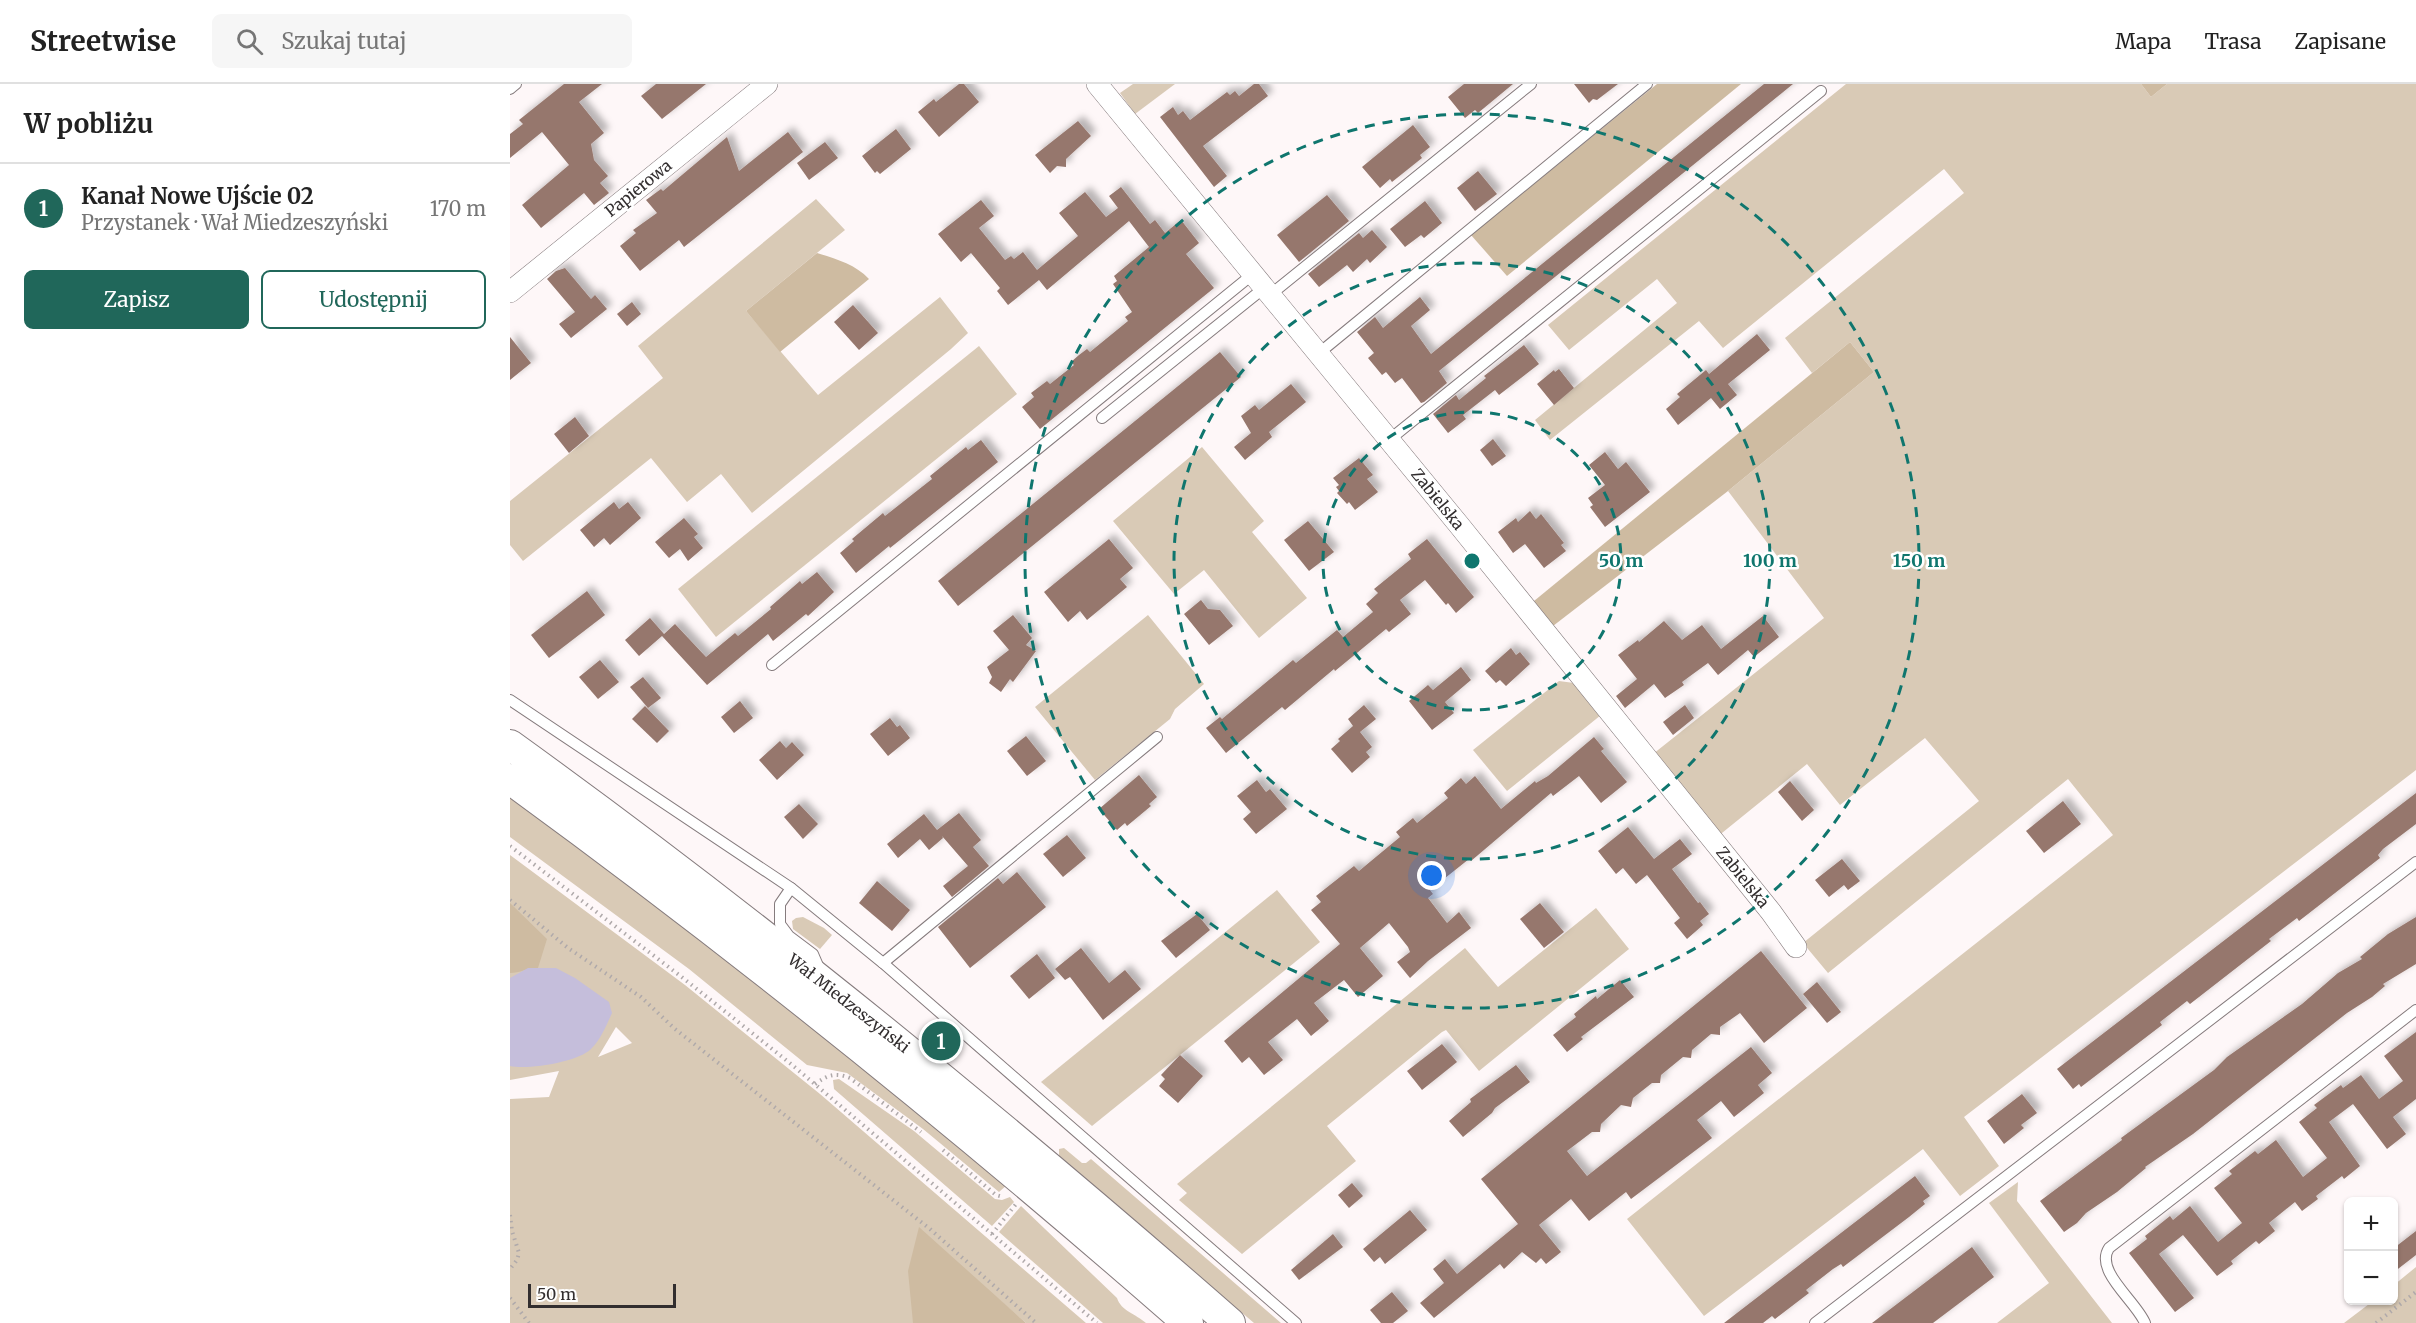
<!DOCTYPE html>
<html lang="pl">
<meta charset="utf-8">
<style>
:root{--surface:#fff;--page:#f6f6f6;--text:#222;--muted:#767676;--line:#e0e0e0;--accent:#20675a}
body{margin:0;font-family:Merriweather,serif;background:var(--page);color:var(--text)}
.controls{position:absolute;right:18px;bottom:18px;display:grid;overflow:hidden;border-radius:9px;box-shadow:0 2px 4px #0004}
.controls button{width:54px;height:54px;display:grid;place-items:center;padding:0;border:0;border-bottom:2px solid var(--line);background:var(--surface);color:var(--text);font:30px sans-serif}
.scale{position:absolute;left:18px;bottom:15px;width:148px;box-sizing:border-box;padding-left:6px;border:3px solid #322e2f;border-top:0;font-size:16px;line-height:21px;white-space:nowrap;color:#322e2f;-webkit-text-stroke:4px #fff;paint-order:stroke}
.you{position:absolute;left:922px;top:792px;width:21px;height:21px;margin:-15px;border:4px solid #fff;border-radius:50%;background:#1a73e8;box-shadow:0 0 0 9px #1a73e833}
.badge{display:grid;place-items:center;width:39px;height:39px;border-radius:50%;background:var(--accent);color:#fff;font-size:20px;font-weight:700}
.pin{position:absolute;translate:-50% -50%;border:3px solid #fff;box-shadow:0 2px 6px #0006}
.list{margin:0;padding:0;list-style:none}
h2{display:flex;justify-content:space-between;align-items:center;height:78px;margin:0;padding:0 24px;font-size:26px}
h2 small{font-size:20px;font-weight:400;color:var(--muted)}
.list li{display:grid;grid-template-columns:39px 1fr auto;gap:18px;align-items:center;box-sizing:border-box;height:90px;padding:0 24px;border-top:2px solid var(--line)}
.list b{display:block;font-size:22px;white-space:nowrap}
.list p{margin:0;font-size:20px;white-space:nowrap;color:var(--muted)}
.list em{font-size:20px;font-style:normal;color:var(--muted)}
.actions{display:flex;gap:12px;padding:18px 24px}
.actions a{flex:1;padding:14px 0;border:2px solid var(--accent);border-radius:9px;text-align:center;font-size:21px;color:var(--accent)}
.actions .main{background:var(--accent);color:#fff}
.icon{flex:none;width:33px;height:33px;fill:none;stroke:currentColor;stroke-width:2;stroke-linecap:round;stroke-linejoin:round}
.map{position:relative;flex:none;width:1906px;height:1239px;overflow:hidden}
header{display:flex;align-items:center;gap:36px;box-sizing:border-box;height:84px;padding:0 30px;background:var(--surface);border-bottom:2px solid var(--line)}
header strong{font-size:28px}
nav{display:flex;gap:33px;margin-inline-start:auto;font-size:21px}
.search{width:420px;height:54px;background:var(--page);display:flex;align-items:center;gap:15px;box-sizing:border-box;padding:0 21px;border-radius:9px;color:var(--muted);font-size:22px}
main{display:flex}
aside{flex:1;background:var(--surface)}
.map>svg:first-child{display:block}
</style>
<header>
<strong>Streetwise</strong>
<div class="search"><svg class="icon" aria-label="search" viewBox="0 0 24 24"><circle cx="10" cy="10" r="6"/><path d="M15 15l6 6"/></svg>Szukaj tutaj</div>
<nav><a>Mapa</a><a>Trasa</a><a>Zapisane</a></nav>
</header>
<main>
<aside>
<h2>W pobliżu<small></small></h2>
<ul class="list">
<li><span class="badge">1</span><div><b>Kanał Nowe Ujście 02</b><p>Przystanek · Wał Miedzeszyński</p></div><em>170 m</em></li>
</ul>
<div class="actions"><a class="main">Zapisz</a><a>Udostępnij</a></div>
</aside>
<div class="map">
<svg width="1906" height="1239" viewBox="0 0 1906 1239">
<defs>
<filter id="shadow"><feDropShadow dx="5.5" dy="-5.5" stdDeviation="3" flood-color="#0004"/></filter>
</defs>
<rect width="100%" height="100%" fill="#fef7f8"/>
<g fill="#d9cab6" fill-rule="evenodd">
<path d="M623,0h42l-40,30 -15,-21z"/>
<path d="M1336,0h295l10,13 16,-13h249v686l-452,347 35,49 -39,30 -37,-47 -219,167 -77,-97 486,-384 -45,-56 -240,194 -25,-30 176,-142 -54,-63 -85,67 -33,-41 -90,73 -64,-83 171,-136 -96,-127 146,-119 -24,-30 -38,31 -27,-35 179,-145 -20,-24 -221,179 -24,-27 -149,119 -15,-20 142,-117 -20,-24 -88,71 -21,-25z"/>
<path d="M306,115l29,31 -99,81 72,84 122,-98 28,36 -17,16 -199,164 -31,-39 -34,28 -36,-44 -128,103 -13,-16v-44l153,-123 -25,-32z"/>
<path d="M469,262l38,48 -301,243 -38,-48z"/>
<path d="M692,363l62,74 -12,11 55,66 -48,40 -55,-68 -30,24 -61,-73z"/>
<path d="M638,531l56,69 -29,25 -5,10 -75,61 -60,-73z"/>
<path d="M1049,597l15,2 27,32 -94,76 -34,-41z"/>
<path d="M0,710l266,200 232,190 -9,8 -76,-63 -76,-56 -40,-8 -118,-96 -179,-132z"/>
<path d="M0,771l175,130 135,109 266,229h-60l-31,-27 -64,27h-421v-224l39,-2 10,-26 -49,9zM106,943l16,16 -34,14z"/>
<path d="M767,806l43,52 -228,184 -51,-44z"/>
<path d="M1086,824l33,41 -150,122 -33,-41 -4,2 -115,94 29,35 -114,93 -63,-54 8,-7 -10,-9 288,-236 33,39z"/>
<path d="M293,833l21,11 8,7 -12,14 -27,-20 -1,-8 4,-3z"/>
<path d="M329,995l75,52 81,68 7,1 8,-3 4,5 -22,24 -158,-137 -1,-9z"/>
<path d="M554,1064l18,15h4l5,-4 190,164h-27l-195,-167v-7z"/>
<path d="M1508,1098l-1,19 95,122h-115l52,-40 -60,-80z"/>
<path d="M511,1122l96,92c4,13 19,16 29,25h-43l-104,-91z"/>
<path d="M1906,1183v56h-72l29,-22 21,-1v-15z"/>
</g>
<g fill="#cebba1">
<path d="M1147,0h84l-234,192 -36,-41z"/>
<path d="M1631,0h26l-16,13z"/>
<path d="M307,169c19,6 38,11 52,26l-89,73 -34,-41z"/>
<path d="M1340,258l24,30 -146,119 -175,135 -19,-25z"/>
<path d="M0,819l37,36 -9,29c-11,0 -18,5 -28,5z"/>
<path d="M409,1143l107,96h-113l-5,-52z"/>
</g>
<path fill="#c5bedb" d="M18,884h28l19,10 34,24 3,11c-6,13 -11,26 -21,36 -13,13 -63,21 -81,17v-88z"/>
<g fill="#96776d" filter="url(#shadow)">
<path d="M54,0h38l-23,18 25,31 -13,11 3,16 14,16 -8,7 9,10 -15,12 -10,-12 -43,35 -19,-23 47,-40 -27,-33 -32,26v-24l13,-10 -4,-4z"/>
<path d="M146,0h50l-44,35 -21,-23z"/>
<path d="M449,0h5l15,18 -40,35 -21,-25 16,-13 2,3z"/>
<path d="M744,0h5l9,12 -65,50 24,30 -13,11 -54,-70 13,-10 5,8 5,-4 7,9 37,-28 3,3 5,-4 4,5z"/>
<path d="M954,0h49l-35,29 -3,-3 -10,8 -17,-21z"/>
<path d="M1064,0h44l-21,16 -4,-1 -4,4z"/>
<path d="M1254,0h29l-354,287 8,12 -23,19 -3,1 -19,-25 -7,5 -9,-11 -4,3 -14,-17 6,-5 -17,-21 18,-15 8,11 37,-31 10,13 -19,16 20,28z"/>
<path d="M568,37l13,15 -25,23v8l-9,-1 -7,7 -15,-18z"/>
<path d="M903,41l17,22 -10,8 2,3 -30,24 -2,-3 -10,9 -18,-21z"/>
<path d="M386,45l15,20 -31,25 -3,-3 -2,2 -13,-17z"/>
<path d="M278,48l15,20 -119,95 -5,-7 -39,31 -20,-25 16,-13 -3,-3 24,-17 -11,-13 15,-11 2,2 64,-54 12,34z"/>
<path d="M315,58l13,16 -29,22 -12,-17z"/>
<path d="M968,87l19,23 -22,17 -18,-23z"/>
<path d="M611,103l29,37 5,-4 10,13 16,-13 18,23 -13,11 28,34 -174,141 -18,-22 12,-10 -3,-4 16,-12 3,3 24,-19 -3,-3 8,-7 8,-6 3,3 38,-31 -3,-4 7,-5 -19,-28 4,-3 -3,-5 35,-29 -20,-26 -82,69 -8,-10 -31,25 -11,-14 3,-3 -29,-35 -10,9 -23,-28 43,-34 13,16 -15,12 26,32 6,-4 3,3 9,-7 14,18 41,-34 -19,-23 26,-21 21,25 12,-9 -9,-12z"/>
<path d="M817,111l22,26 -50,41 -22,-27z"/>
<path d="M915,117l17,22 -18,15 -3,-3 -16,12 -15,-18z"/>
<path d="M862,146l15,17 -17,16 -3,-4 -14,13 -6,-7 -28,22 -11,-13 51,-41 4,5z"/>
<path d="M55,184l26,31 4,-4 12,14 -36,29 -12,-14 16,-12 -28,-33 9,-8z"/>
<path d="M122,218l9,12 -14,12 -10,-12z"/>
<path d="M343,221l25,28 -19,17 -25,-28z"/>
<path d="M1247,250l13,16 -42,34 9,11 -17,14 -9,-11 -33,27 -12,-16 14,-12 -3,-3 29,-24 3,4z"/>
<path d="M0,253l21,26 -21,17z"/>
<path d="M1014,261l15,19 -40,31 -4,-5 -32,25 3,4 -18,14 -15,-19 23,-19 3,5 27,-22 -2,-2z"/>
<path d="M710,268l21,25 -283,229 -20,-25z"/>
<path d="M1049,285l15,19 -20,17 -17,-21 17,-14 1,2z"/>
<path d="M781,300l15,18 -37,30 3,5 -27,23 -11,-13 17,-14 -10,-17 14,-11 4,5z"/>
<path d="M65,333l14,19 -20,17 -15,-19z"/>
<path d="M983,355l13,17 -14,10 -12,-16z"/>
<path d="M471,356l17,22 -108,86 -1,-2 -33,27 -16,-20 14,-12 -2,-2 31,-26 2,3 47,-37 -2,-3 36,-29 2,3z"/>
<path d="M1095,368l13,17 8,-7 24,30 -45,35 -15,-20 3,-2 -5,-7 17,-13 -16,-20z"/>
<path d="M849,374l14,17 -6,4 11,13 -23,18 -6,-8 -2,2 -10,-11 2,-2 -3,-4 3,-2 -6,-7z"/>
<path d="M104,418l5,7 9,-7 13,16 -31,27 -6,-7 -10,9 -14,-17z"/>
<path d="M1020,427l6,8 5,-5 23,29 -3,2 5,6 -22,17 -19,-24 -12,9 -15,-21 18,-14 2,4z"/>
<path d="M174,434l14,16 -4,3 9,11 -15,13 -8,-12 -11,9 -14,-16z"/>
<path d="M798,437l26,31 -25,19 -25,-31z"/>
<path d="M599,455l24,29 -13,11 7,8 -40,33 -7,-9 -12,11 -24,-30z"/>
<path d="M917,455l47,58 -18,16 -8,-10 -2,2 -21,-25 -25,20 11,14 -22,18 -3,-3 -51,42 -1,-2 -49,41 -3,-3 -56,46 -20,-25 14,-11 2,2 71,-59 3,3 41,-33 6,7 30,-25 -7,-8 12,-11 -4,-4 37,-30 -3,-5z"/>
<path d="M307,488l17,20 -26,24 -2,-2 -33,27 -5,-7 -61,51 -45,-49 -23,20 -14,-16 25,-22 14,16 11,-10 31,33 29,-24 3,3 33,-27 -1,-2 30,-26 2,3z"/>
<path d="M77,507l18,24 -56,43 -18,-23z"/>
<path d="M691,516l7,9 12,1 13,16 -24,19 -25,-31z"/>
<path d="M503,531l19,23 -6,7 10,6 -23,31 -3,-3 -9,13 -12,-9 3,-6 -5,-10 22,-17 -16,-19z"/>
<path d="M1253,532l16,21 -25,20 -6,-7 -30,25 -10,-12 -26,19 2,3 -19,13 -11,-14 -29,24 -9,-12 21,-17 -19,-24 20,-15 1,2 25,-21 18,19 20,-15 19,24z"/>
<path d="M1001,564l5,7 4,-3 10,12 -24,22 -6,-6 -4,3 -11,-12z"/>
<path d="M90,576l19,22 -21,17 -19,-22z"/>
<path d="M951,583l10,13 -26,22 9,11 -22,17 -23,-29 19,-16 5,5z"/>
<path d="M133,593l18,21 -13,10 -18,-21z"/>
<path d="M230,617l13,17 -19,15 -13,-16z"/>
<path d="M854,621l12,14 -16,13 12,15 -6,5 4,5 -18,16 -21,-24 9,-8 -2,-2 15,-13 -5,-7z"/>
<path d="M1175,621l9,13 -21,17 -10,-13z"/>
<path d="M135,622l24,25 -12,12 -25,-24z"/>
<path d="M380,634l7,9 3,-2 10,13 -22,18 -18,-22z"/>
<path d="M516,652l20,25 -19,15 -20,-25z"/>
<path d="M1084,653l10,12 -3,2 26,31 -26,21 -22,-27 -26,20 -2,-3 -80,68 -2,-2 -39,31 3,4 -5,4 19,25 12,-11 12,16 -43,33 -18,17 -13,-16 13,-10 -2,-5 -19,-24 -29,25 23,28 -25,21 -14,-17 -30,23 15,18 -18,15 -14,-17 -29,23 15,18 -19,15 -15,-18 -7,6 -18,-22 116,-97 -29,-34 10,-8 -5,-6 38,-30 5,5 41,-34 -4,-5 17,-14 4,5 31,-25 -4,-5 17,-15 5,6 9,-8 26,33 34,-28 1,2 12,-7z"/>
<path d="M270,657l6,7 6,-6 12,13 -27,25 -18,-20z"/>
<path d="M629,691l18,22 -8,7 2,2 -24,20 -2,-3 -8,7 -18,-21z"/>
<path d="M747,696l9,12 4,-3 17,20 -31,25 -13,-15 8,-7 -14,-16z"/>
<path d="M1280,697l24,29 -12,11 -24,-29z"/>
<path d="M1906,709v31l-33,25 -5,6 2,3 -81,63 -2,-3 -28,21 2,2 -81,63 -3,-3 -27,21 2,3 -81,62 -2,-3 -6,5 -16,-20z"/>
<path d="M1553,717l18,23 -37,29 -18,-22z"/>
<path d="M289,720l19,20 -15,15 -19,-22z"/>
<path d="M449,729l22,27 -8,7 16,19 -37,31 -9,-11 25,-20 -26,-30 1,2 -14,12 -9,-11 -22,19 -11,-14 37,-30 13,16z"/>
<path d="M1118,743l26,32 26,-20 12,15 -20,15 26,34 2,-1 9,12 -9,7 3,4 -16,14 -13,-16 6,-5 -33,-43 -11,9 -13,-16 -7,6 -18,-23z"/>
<path d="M557,751l19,23 -23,19 -20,-23z"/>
<path d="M1332,775l18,22 -12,9 -4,-5 -15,12 -14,-17z"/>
<path d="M507,788l29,35 -76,61 -32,-41 60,-49 5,6z"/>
<path d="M367,797l33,29 -18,21 -33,-28z"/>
<path d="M1030,819l24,29 -20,16 -24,-29z"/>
<path d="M687,830l13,16 -34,28 -15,-17z"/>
<path d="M1906,833v47l-33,20 2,2 -13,11 -25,16 -154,121 -48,33 1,1 -29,24 -31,21 -9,10 -13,9 -24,-31 82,-61 -1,-2 93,-68 13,-13 75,-53 36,-31 24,-14 -2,-2 28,-23z"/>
<path d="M571,864l28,35 16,-13 16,19 -38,31 -33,-43 -5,3 -10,-11z"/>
<path d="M1251,867l46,57 -43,35 -24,-30 -20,14v8l-9,-1 -19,16 -1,8 -8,-1 -22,18 -1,8h-8l-19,15 -2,9 -10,-2 -20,19 -1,8h-8l-25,19 20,25 164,-129 21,26 -14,12 6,8 -30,24 -13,-16 -24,19 15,18 -81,61 -5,-7 -37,29 -18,-22 -32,26 22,27 -15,12 -5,-6 -5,5 -14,-11 -18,17 -4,-5 -66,54 -14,-15 24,-20 -11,-14 12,-10 12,15 61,-50 -37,-45z"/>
<path d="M527,870l18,24 -26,21 -19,-23z"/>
<path d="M1110,896l14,17 -53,40 2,2 -16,13 -14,-17 23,-18 -2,-3 22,-18 1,3z"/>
<path d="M1307,898l24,30 -14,11 -24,-29z"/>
<path d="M1906,948v67l-23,18 13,17 -19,15 -34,-45 -24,18 31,44 -16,13 -2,-3 -26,20 2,3 -16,12 -7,-9 -26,21 6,8 -16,13 -3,-3 -25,20 2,3 -16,12 -34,-41 -24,19 35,44 -19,14 -46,-59 18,-14 -2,-3 25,-20 3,4 17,-14 28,36 24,-19 -28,-35 18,-14 -3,-3 26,-20 3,3 18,-14 27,37 24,-19 -28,-36 18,-14 -3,-3 27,-20 2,3 18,-13 18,24 24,-18 -19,-25z"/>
<path d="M932,960l15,18 -35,28 -15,-19z"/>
<path d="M670,971l23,21 -25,27 -19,-17 6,-7 -4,-4z"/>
<path d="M1006,981l14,17 -35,26 -3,5 -29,24 -14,-16 22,-19 -1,-3z"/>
<path d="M1512,1010l15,19 -16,12 3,3 -20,16 -17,-23z"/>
<path d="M1405,1092l15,20 -7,5 2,3 -16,13 -66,50 -2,-3 -8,5 -27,21 3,3 -34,26 -3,-3 -9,7h-39z"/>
<path d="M842,1099l11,13 -14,12 -11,-13z"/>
<path d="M900,1126l17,20 -42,34 -5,-7 -6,5 -11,-13z"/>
<path d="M1906,1147v24l-22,17v-24z"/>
<path d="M823,1150l10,13 -44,33 -8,-10z"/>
<path d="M1462,1163l22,30 -61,46h-61z"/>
<path d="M882,1208l16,19 -15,12h-12l-11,-13z"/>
</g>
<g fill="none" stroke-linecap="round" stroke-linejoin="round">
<g stroke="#857b7d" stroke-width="12">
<g id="service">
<path d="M0,5l6,-5"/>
<path d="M760,211l261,-211"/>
<path d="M808,270l329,-270"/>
<path d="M592,334l162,-130"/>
<path d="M879,356l432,-349"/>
<path d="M262,581l481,-391"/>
<path d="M0,616l281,188 92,75 413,360"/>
<path d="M281,804l-11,16v20l9,12 24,18 6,14"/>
<path d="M373,879l274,-226"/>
<path d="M1305,1239l601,-461"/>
<path d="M1635,1239c-9,-22 -51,-52 -36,-75l307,-238"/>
</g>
</g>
<g stroke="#857b7d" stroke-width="22">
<g id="minor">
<path d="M587,0l362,441 312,387 25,35"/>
<path d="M0,208l257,-208"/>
</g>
</g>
<g stroke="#857b7d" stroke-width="32">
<g id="secondary">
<path d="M0,661c250,180 488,375 720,578"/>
<path d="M0,695c235,171 460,353 678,544"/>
</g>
</g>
<g stroke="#afa9aa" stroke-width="4" stroke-dasharray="1.5 4.5" stroke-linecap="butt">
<path d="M0,762l173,132 108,86 306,259"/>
<path d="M0,816l58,48 73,49 34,32 255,200 106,94"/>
<path d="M305,1000c13,-9 20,-12 35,-6l71,54"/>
<path d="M433,1066l53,45 7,2"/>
<path d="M0,1131l2,16 7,22 -2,7 -7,9"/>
<path d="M482,1150l24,-30"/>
<path d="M0,1214l19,25"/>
<path d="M1866,1239l40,-31"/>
</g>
<use href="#service" stroke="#fff" stroke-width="10"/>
<use href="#minor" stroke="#fff" stroke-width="21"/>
<use href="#secondary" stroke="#fff" stroke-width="30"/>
</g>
<g fill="none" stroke="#0f766e" stroke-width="3" stroke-dasharray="10 8">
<circle cx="962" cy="477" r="149"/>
<circle cx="962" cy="477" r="298"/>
<circle cx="962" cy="477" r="447"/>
</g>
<g text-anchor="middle" stroke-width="5" stroke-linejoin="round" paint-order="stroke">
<g font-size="16" fill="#322e2f" stroke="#fff">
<text transform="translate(128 104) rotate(-39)" y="6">Papierowa</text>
<text transform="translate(928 415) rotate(51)" y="6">Zabielska</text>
<text transform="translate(1233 793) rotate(51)" y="6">Zabielska</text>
<text transform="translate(339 919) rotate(38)" y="6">Wał Miedzeszyński</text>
</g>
</g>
<circle cx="962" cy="477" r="9" fill="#0f766e" stroke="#fff" stroke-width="3"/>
<g font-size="18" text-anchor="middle" font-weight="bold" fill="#0f766e" stroke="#fff" stroke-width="5" stroke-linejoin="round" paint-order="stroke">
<text x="1111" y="483">50 m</text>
<text x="1260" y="483">100 m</text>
<text x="1409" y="483">150 m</text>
</g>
</svg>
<div class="controls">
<button>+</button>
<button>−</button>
</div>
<div class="scale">50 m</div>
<div class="you"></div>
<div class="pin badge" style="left:431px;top:957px">1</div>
</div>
</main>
